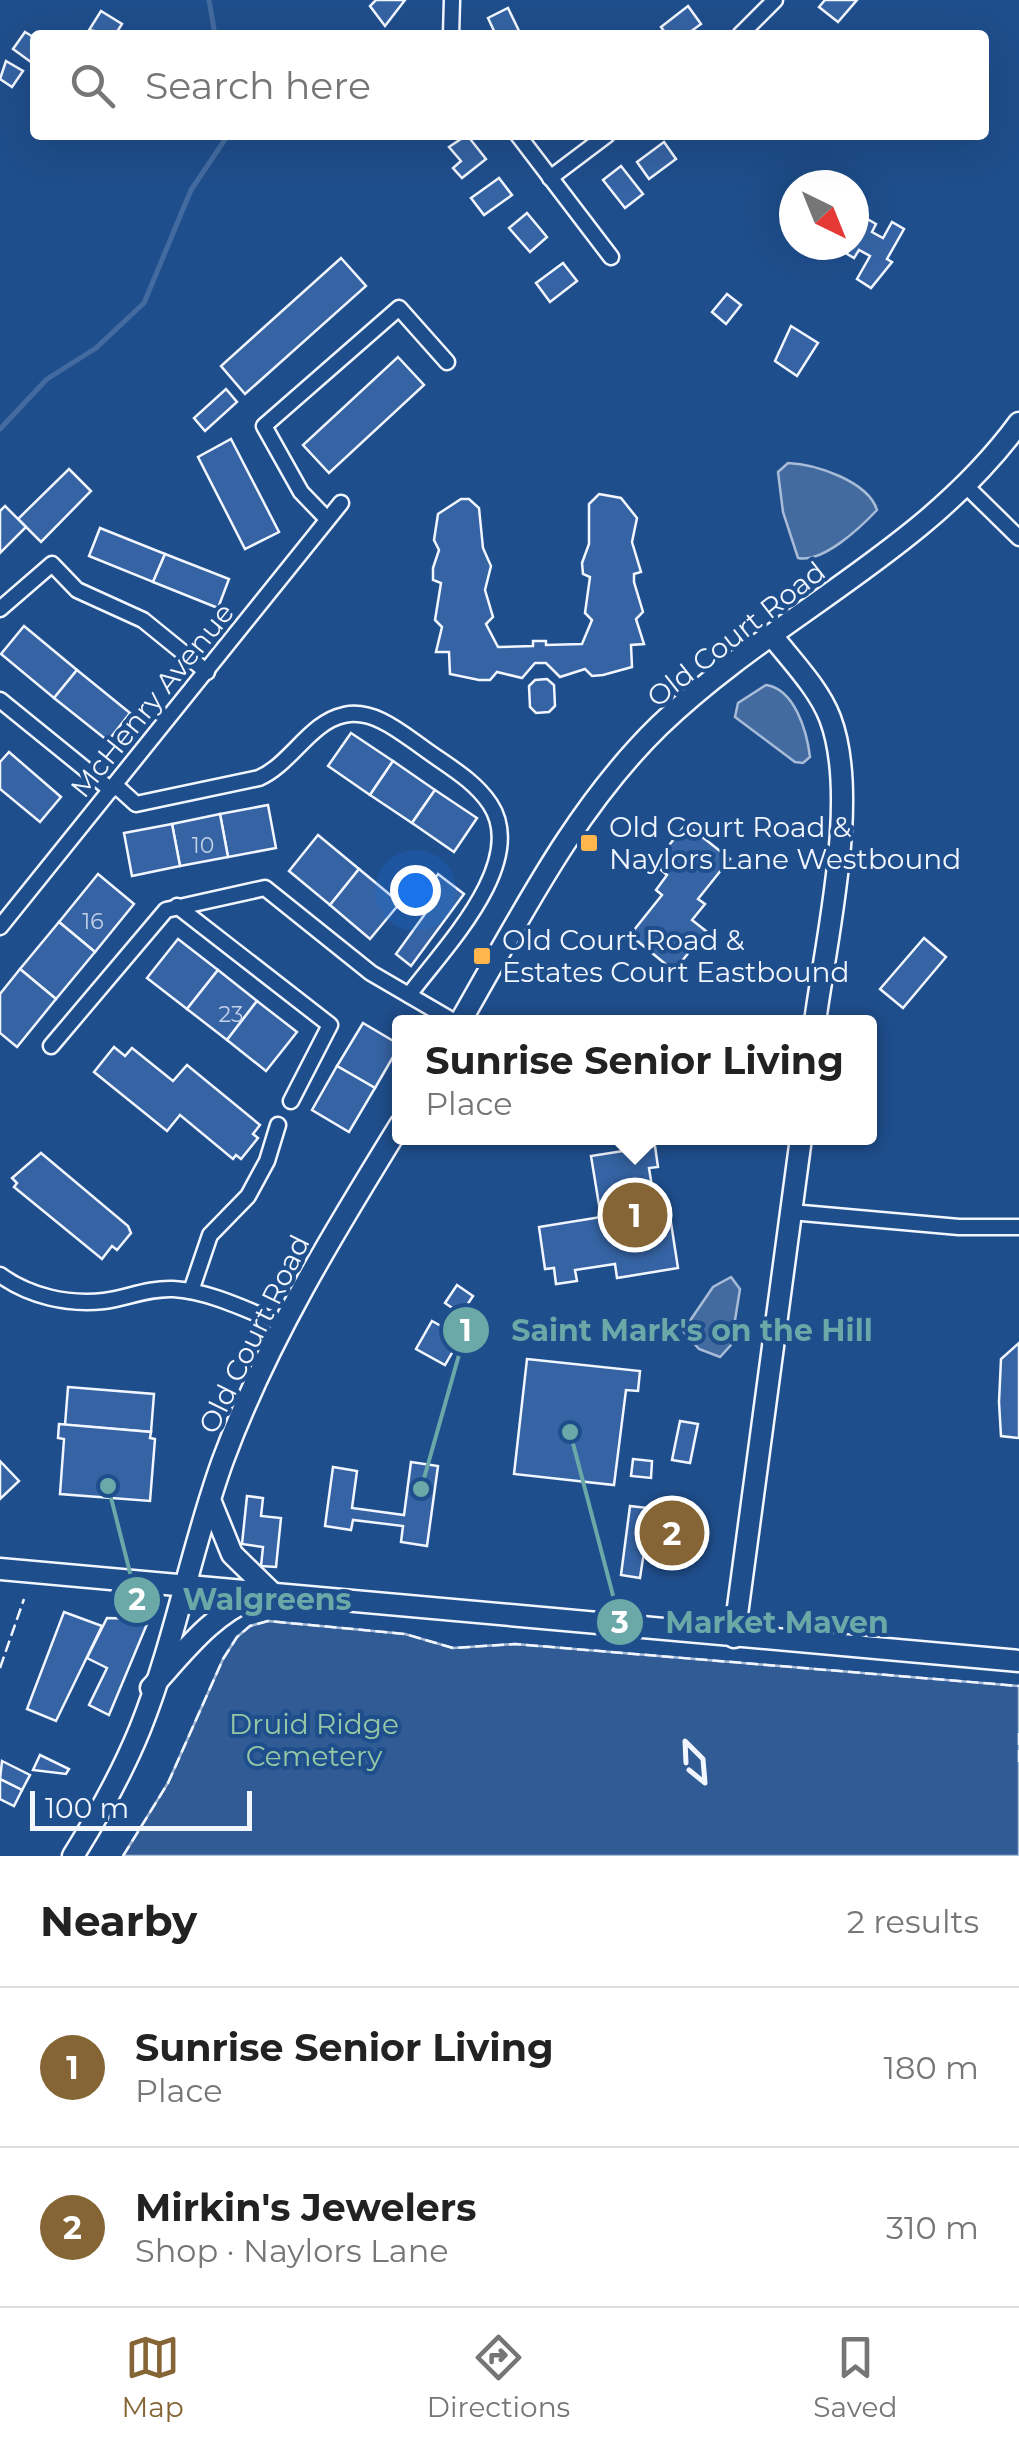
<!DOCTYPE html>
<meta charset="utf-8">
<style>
:root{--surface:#fff;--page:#f6f6f6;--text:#222;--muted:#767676;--line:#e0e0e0;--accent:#856535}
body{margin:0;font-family:Montserrat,sans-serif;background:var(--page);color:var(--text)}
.compass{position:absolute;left:779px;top:170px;width:90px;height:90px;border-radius:50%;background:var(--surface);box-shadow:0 10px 40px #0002;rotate:137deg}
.scale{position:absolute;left:30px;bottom:25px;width:222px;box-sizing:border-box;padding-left:10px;border:5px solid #f2f6ff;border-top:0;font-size:28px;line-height:35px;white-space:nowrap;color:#f2f6ff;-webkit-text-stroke:8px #1f4e8c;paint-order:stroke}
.you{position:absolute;left:415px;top:890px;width:35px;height:35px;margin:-25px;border:8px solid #fff;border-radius:50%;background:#1a73e8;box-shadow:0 0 0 15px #1a73e833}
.badge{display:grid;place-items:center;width:65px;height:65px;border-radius:50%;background:var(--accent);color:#fff;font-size:32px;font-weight:700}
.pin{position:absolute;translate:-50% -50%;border:5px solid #fff;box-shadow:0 2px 10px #0006}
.popup{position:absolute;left:392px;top:1015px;width:485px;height:130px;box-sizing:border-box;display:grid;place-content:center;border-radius:10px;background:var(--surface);filter:drop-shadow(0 2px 8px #0005);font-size:32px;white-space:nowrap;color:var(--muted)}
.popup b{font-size:38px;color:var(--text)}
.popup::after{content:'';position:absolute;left:50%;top:100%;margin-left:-20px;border:20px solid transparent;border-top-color:var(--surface)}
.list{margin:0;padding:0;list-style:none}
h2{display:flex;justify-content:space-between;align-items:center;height:130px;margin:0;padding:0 40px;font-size:42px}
h2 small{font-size:32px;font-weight:400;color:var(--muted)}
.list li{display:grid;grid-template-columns:65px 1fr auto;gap:30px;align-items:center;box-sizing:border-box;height:160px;padding:0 40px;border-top:2px solid var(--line)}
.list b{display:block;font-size:38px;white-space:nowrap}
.list p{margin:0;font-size:32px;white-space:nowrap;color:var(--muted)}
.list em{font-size:32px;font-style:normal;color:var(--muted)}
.icon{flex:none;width:55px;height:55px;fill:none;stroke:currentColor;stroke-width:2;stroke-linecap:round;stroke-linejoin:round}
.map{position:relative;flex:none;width:1019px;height:1856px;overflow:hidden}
.search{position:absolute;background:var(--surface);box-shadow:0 10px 40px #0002;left:30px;right:30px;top:30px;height:110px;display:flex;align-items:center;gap:25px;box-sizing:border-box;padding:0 35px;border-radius:10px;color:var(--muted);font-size:38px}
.sheet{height:450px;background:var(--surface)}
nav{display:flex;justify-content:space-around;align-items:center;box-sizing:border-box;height:140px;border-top:2px solid var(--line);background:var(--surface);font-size:28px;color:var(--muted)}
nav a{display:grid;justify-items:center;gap:5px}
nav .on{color:var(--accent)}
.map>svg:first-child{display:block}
</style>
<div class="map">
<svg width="1019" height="1856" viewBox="0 0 1019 1856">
<rect width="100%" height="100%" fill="#1f4e8c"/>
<path fill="#305b95" stroke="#a8bbd7" stroke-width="2.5" d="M268,1621l137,13 48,14 62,-4 504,42v170h-896l45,-73 55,-124 14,-22 13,-11z"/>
<g fill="#446ba0" stroke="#a8bbd7" stroke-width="2.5">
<path d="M788,463c27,1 80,18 89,47 -17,18 -54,53 -79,48l-15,-46 -5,-40z"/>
<path d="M766,685c29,4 41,47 44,72l-7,6 -8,-1 -60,-45 3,-14z"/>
<path d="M731,1277l9,12 -9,56 -11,12 -21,-8 -16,-18 30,-44z"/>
</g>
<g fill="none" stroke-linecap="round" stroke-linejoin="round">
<g stroke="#446ba0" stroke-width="5">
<path d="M209,0l6,35"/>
<path d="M0,429l47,-50 49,-31 48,-45 47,-113 37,-55"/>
</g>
</g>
<g fill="#3563a3" stroke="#f2f6ff" stroke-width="2.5">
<path d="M376,0h29l-20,26 -15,-20z"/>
<path d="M825,0h32l-19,22 -19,-15z"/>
<path d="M688,6l13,18 -15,11h-19l-6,-8z"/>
<path d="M508,8l13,27h-25l-8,-17z"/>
<path d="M101,11l21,13 -7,11 -26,-5z"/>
<path d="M25,32l10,6v27l-22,-16z"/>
<path d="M6,61l17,10 -11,16 -12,-8z"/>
<path d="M467,135l19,24 -24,19 -9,-10 8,-7 -12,-14z"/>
<path d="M664,142l12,17 -27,20 -12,-17z"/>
<path d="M621,166l22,28 -18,14 -22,-28z"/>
<path d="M499,178l13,17 -28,20 -13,-17z"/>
<path d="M527,213l20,24 -17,15 -21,-24z"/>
<path d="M862,216l14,8 -4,8 11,6 9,-16 12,7 -17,30 5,3 -21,26 -14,-9 13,-23 -11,-6 -5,8 -12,-7 3,-6h9v-15z"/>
<path d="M341,258l25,28 -121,108 -24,-28z"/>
<path d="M563,263l14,18 -27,21 -14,-19z"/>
<path d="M727,294l14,11 -15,19 -14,-12z"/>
<path d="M791,326l27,17 -21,33 -22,-15z"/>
<path d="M398,357l26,28 -95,88 -26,-28z"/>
<path d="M226,389l11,13 -32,29 -11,-13z"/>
<path d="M231,439l48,93 -34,17 -47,-92z"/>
<path d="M69,469l22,22 -50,51 -23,-23z"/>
<path d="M599,494l22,4 16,20 -5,24 9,30 -7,2v8l9,30 -7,7 8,25 -13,1 1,22 -29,8 -11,1 -7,-7 -25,8 -14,-14h-11l-13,15 -25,-6 -7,8h-11l-29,-6 -1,-22h-13l6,-25 -7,-7 6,-37 -8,-3v-12l6,-18 -5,-10 4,-26 23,-15h8l10,9 4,40 8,18 -6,24 8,27 -7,7 12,23 35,-1v-5h13v4l36,-1 10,-24 -7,-7 5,-36 -7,-3 -1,-11 7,-19v-40z"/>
<path d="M5,506l21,21 -26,26v-42z"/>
<path d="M100,528l65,26 -12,28 -64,-26z"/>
<path d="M165,554l64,25 -11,29 -65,-26z"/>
<path d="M24,626l53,44 -23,28 -53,-44z"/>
<path d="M77,670l53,43 -22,28 -54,-43z"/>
<path d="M547,679l7,6 1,21 -6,6 -13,1 -6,-6 -1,-21 6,-6z"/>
<path d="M351,733l42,28 -23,34 -42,-29z"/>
<path d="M9,752l52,45 -21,25 -40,-33v-27z"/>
<path d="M393,761l42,29 -23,33 -42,-28z"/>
<path d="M435,790l42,28 -23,34 -42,-29z"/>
<path d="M268,805l8,43 -48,9 -8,-43z"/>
<path d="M220,814l8,43 -48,9 -8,-42z"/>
<path d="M172,824l8,42 -48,10 -8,-43z"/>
<path d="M686,824l44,35 -32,40 7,5 -13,16 14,11 -32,40 -44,-36 32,-40 -6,-5 11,-15 -13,-11z"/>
<path d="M318,835l41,34 -29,36 -41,-34z"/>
<path d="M359,869l41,34 -30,36 -40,-34z"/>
<path d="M98,874l36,30 -39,48 -36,-30z"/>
<path d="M438,874l26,20 -53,72 -15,-12 34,-47 -10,-8z"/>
<path d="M59,922l36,30 -39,47 -36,-30z"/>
<path d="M924,938l22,19 -43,51 -23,-19z"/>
<path d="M178,939l40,31 -31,39 -40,-31z"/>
<path d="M20,969l36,30 -39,48 -17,-14v-39z"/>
<path d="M218,970l39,31 -30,39 -40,-31z"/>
<path d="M257,1001l40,31 -31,39 -39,-31z"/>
<path d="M363,1023l37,22 -25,43 -38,-22z"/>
<path d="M114,1047l11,9 7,-8 41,33 14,-16 73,60 -7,9 5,4 -17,21 -5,-4 -3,4 -53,-44 -13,16 -73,-59z"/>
<path d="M337,1066l38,22 -26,44 -37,-22z"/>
<path d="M655,1146l3,21 -9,1 7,44 13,-2 9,58 -61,10 -2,-14 -40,6 2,11 -21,3 -2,-16 -9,1 -6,-42 62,-10 -10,-61z"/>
<path d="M41,1153l87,73 3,7 -14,17 -5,-4 -10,13 -88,-72 3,-4 -5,-5z"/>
<path d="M457,1285l16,11 -12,18 -16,-11z"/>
<path d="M432,1321l29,16 -16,28 -29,-16z"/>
<path d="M1019,1343v95l-18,-2 -2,-34 2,-43z"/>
<path d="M527,1359l113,12 -2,20 -12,-1 -12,95 -100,-11z"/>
<path d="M68,1387l86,7 -3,38 -86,-7z"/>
<path d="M680,1421l18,3 -8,39 -18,-3z"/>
<path d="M59,1424l92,8 -1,6 5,1 -5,62 -90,-7 4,-55 -6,-1z"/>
<path d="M633,1459l19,2 -1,17 -20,-2z"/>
<path d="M0,1461l19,20 -19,18z"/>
<path d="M411,1462l27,4 -11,80 -26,-4 2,-16 -50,-6 -2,10 -26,-4 8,-59 24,4 -5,37 52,7z"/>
<path d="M247,1496l16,2 -2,18 20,2 -5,49 -15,-1 2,-19 -21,-3z"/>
<path d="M630,1506l35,4 -6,44 -15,-2 -4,26 -19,-3z"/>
<path d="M665,1510l20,3 -6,44 -20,-3z"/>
<path d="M685,1513l18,2 -6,44 -18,-2z"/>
<path d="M64,1612l38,14 -46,95 -29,-12z"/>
<path d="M107,1618l35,1 5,5 -38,91 -20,-10 18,-37 -20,-10z"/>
<path d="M40,1755l29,14 -3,5 -33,-4z"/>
<path d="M2,1761l28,14 -8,15 -22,-11z"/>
<path d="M0,1779l22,11 -8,16 -14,-7z"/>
</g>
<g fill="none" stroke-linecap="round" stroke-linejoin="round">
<g stroke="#f2f6ff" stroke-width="19">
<g id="street">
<path d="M451,35l1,-35"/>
<path d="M740,35l35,-35"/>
<path d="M518,135l93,122"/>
<path d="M550,178l57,-43"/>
<path d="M965,485l54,53"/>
<path d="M327,519l-26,-27 -37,-66 135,-118 48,54"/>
<path d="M0,609l52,-45 25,26 66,30 64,52"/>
<path d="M0,700l111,90"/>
<path d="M115,785l21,19 123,-26c32,-14 51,-56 85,-63 30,-7 59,19 82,35 22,16 48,30 64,54 39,59 -48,146 -81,191"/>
<path d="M177,906l153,119 -39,76"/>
<path d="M0,927l341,-424"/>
<path d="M51,1046l115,-136 99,-22 106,85 84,49"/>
<path d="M791,1212l168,15h60"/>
<path d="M0,1275c29,21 67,30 104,26 23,-3 44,-13 69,-12 37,2 76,22 111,36"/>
<path d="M191,1291l19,-56 38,-39 19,-35 11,-36"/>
</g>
</g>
<g stroke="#f2f6ff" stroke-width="25">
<g id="secondary">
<path d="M773,637c19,24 46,52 57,81 30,78 -4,221 -15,304"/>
<path d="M460,1022c59,-102 113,-212 199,-296 114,-110 265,-173 360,-303"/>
<path d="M734,1637l67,-499"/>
<path d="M73,1856c25,-40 49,-83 67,-127 35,-87 51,-181 83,-269 44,-119 111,-228 177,-335"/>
</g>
</g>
<g stroke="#f2f6ff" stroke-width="25">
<g id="primary">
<path d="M210,1500l22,54 42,41"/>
<path d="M0,1569l1019,92"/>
<path d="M151,1688c32,-35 62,-76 107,-92"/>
</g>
</g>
<use href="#street" stroke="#1f4e8c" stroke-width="14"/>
<use href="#secondary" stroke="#1f4e8c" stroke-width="20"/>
<use href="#primary" stroke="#1f4e8c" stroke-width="20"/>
<g stroke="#f2f6ff" stroke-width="2.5" stroke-dasharray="12 5" stroke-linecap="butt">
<path d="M0,1668l24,-69"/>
<path d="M1019,1733v29"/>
<path d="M123,1856l45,-73 55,-124 14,-22 13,-11 18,-5 137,13 48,14 62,-4 504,42"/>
</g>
<path stroke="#f2f6ff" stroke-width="5" d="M686,1763l-1,-22 18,18 2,24 -16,-13"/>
</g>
<g fill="#ffb74d" stroke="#1f4e8c" stroke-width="4">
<rect x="579" y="833" width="20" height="20" rx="5"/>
<rect x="472" y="946" width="20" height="20" rx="5"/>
</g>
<g text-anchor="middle" stroke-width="8" stroke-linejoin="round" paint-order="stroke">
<g font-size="22" fill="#c3d1e8">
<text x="203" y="853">10</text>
<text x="93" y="929">16</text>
<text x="231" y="1022">23</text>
</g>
<g font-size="28" fill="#f2f6ff" stroke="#1f4e8c">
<text transform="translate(736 634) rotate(-38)" y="10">Old Court Road</text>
<text transform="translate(152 700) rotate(-51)" y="10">McHenry Avenue</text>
<text transform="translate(254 1334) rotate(-64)" y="10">Old Court Road</text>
</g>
<g font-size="28" fill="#f2f6ff" stroke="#1f4e8c" text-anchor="start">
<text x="609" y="837">Old Court Road &amp;<tspan x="609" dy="32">Naylors Lane Westbound</tspan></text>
<text x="502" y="950">Old Court Road &amp;<tspan x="502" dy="32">Estates Court Eastbound</tspan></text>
</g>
<g font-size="28" fill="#97c8a6" stroke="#1f4e8c">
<text x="314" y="1734">Druid Ridge<tspan x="314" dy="32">Cemetery</tspan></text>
</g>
</g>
<path fill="none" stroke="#6aa9a8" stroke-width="4" d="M421 1489L466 1330M108 1486L137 1600M570 1432L620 1622"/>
<g fill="#6aa9a8" stroke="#1f4e8c" stroke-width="4">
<circle cx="421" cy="1489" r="10"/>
<circle cx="108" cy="1486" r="10"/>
<circle cx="570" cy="1432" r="10"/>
<circle cx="466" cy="1330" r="25"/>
<circle cx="137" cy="1600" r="25"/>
<circle cx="620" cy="1622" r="25"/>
</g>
<g font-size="30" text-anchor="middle" font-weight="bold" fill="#fff">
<text x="466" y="1341">1</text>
<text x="137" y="1610">2</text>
<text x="620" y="1633">3</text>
</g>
<g font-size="30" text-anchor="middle" font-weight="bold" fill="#6aa9a8" stroke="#1f4e8c" stroke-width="8" stroke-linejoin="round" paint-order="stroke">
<text x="692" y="1341">Saint Mark's on the Hill</text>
<text x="267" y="1610">Walgreens</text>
<text x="777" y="1633">Market Maven</text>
</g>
</svg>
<svg class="compass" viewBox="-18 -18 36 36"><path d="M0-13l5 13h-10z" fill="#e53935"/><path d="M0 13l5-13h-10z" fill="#767676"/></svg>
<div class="scale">100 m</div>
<div class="you"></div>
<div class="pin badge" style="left:635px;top:1215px">1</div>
<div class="popup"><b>Sunrise Senior Living</b>Place</div>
<div class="pin badge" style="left:672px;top:1533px">2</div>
<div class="search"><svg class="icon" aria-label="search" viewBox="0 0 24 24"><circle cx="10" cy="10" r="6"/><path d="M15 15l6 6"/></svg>Search here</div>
</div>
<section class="sheet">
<h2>Nearby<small>2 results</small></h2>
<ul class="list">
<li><span class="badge">1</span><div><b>Sunrise Senior Living</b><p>Place</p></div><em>180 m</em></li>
<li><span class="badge">2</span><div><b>Mirkin's Jewelers</b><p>Shop · Naylors Lane</p></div><em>310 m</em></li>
</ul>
</section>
<nav>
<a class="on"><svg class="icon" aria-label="map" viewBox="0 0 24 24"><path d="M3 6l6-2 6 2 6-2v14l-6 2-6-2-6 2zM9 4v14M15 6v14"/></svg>Map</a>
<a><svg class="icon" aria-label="directions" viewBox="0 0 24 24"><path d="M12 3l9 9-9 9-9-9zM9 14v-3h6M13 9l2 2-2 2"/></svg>Directions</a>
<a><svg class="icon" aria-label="saved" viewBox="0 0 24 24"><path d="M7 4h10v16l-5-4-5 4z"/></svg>Saved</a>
</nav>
